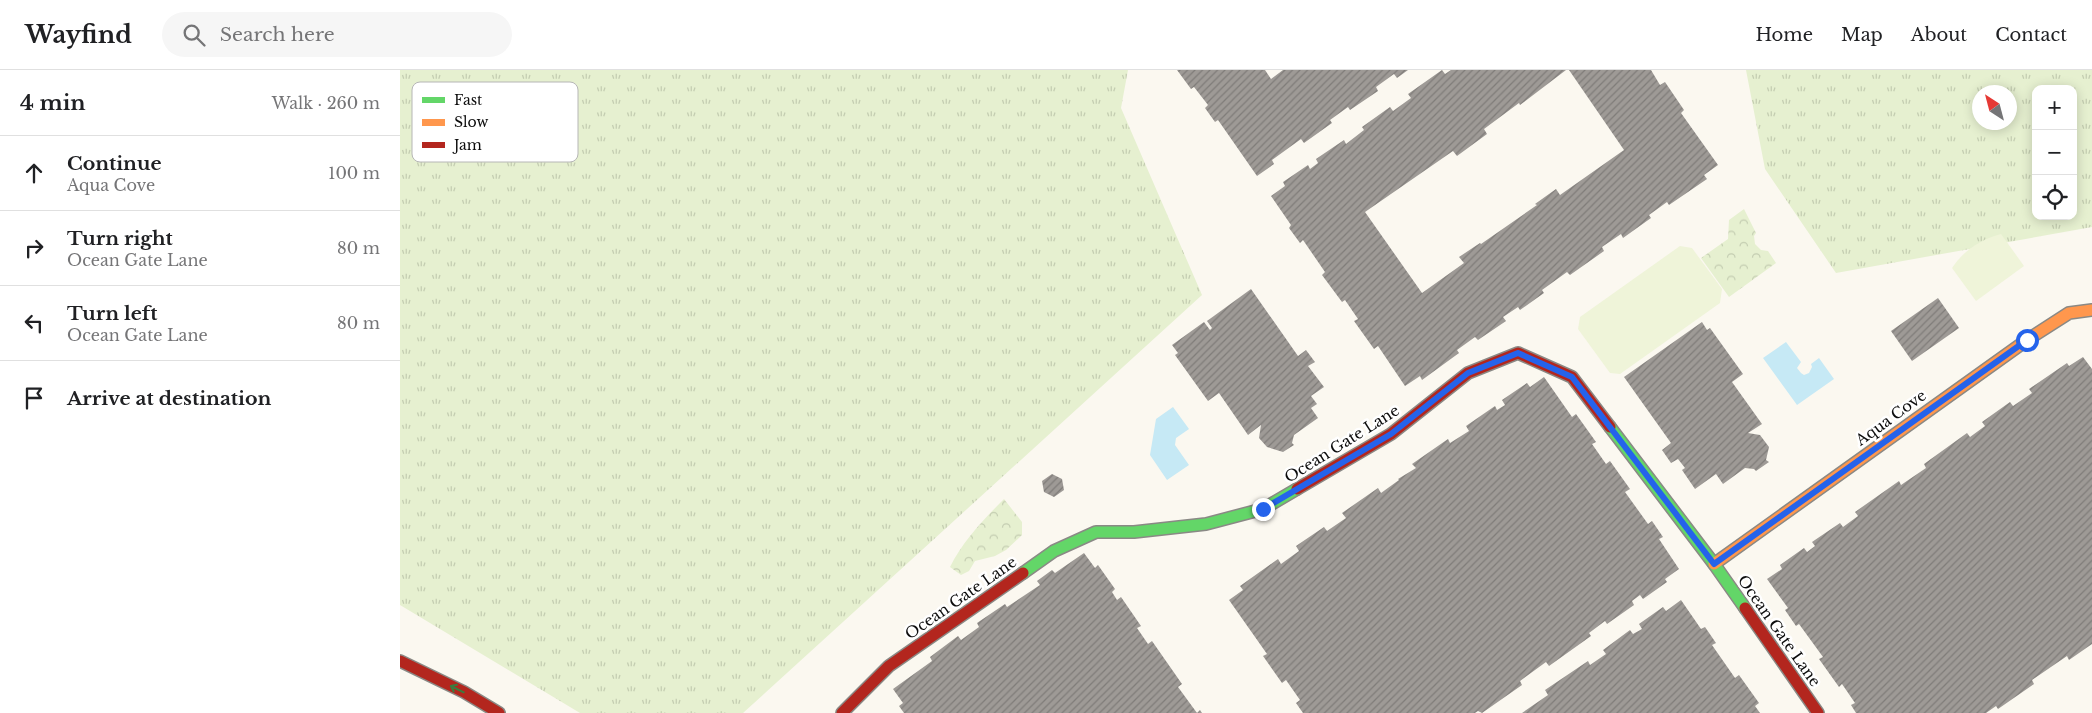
<!DOCTYPE html>
<meta charset="utf-8">
<style>
:root{--surface:#fff;--page:#f6f6f6;--text:#202124;--muted:#757577;--line:#e0e0e0}
body{margin:0;font-family:"Libre Baskerville",serif;background:var(--page);color:var(--text)}
.controls{position:absolute;right:15px;top:15px;display:grid;overflow:hidden;border-radius:10px;box-shadow:0 2px 12px #0003}
.controls button{width:45px;height:45px;display:grid;place-items:center;padding:0;border:0;border-bottom:1px solid var(--line);background:var(--surface);color:var(--text);font:25px sans-serif}
.compass{position:absolute;left:1572px;top:15px;width:45px;height:45px;border-radius:50%;background:var(--surface);box-shadow:0 2px 12px #0003;rotate:324deg}
.stop{position:absolute;width:15px;height:15px;margin:-11px;border:4px solid #2563eb;border-radius:50%;background:#fff}
.stop.end{background:#2563eb;border-color:#fff;box-shadow:0 1px 5px #0008}
.list{margin:0;padding:0;list-style:none}
h2{display:flex;justify-content:space-between;align-items:center;height:65px;margin:0;padding:0 20px;font-size:21px}
h2 small{font-size:16px;font-weight:400;color:var(--muted)}
.list li{display:grid;grid-template-columns:32px 1fr auto;gap:15px;align-items:center;box-sizing:border-box;height:75px;padding:0 20px;border-top:1px solid var(--line)}
.list b{display:block;font-size:19px;white-space:nowrap}
.list p{margin:0;font-size:16px;white-space:nowrap;color:var(--muted)}
.list em{font-size:16px;font-style:normal;color:var(--muted)}
.icon{flex:none;width:28px;height:28px;fill:none;stroke:currentColor;stroke-width:2;stroke-linecap:round;stroke-linejoin:round}
.map{position:relative;flex:none;width:1692px;height:643px;overflow:hidden}
header{display:flex;align-items:center;gap:30px;box-sizing:border-box;height:70px;padding:0 25px;background:var(--surface);border-bottom:1px solid var(--line)}
header strong{font-size:24px}
nav{display:flex;gap:28px;margin-inline-start:auto;font-size:18px}
.search{width:350px;height:45px;background:var(--page);display:flex;align-items:center;gap:12px;box-sizing:border-box;padding:0 18px;border-radius:28px;color:var(--muted);font-size:19px}
main{display:flex}
aside{flex:1;background:var(--surface)}
.map>svg:first-child{display:block}
</style>
<header>
<strong>Wayfind</strong>
<div class="search"><svg class="icon" aria-label="search" viewBox="0 0 24 24"><circle cx="10" cy="10" r="6"/><path d="M15 15l6 6"/></svg>Search here</div>
<nav><a>Home</a><a>Map</a><a>About</a><a>Contact</a></nav>
</header>
<main>
<aside>
<h2>4 min<small>Walk · 260 m</small></h2>
<ul class="list">
<li><svg class="icon" aria-label="ahead" viewBox="0 0 24 24"><path d="M12 20V5M6 11l6-6 6 6"/></svg><div><b>Continue</b><p>Aqua Cove</p></div><em>100 m</em></li>
<li><svg class="icon" aria-label="right" viewBox="0 0 24 24"><path d="M7 20v-9h11M14 6l5 5-5 5"/></svg><div><b>Turn right</b><p>Ocean Gate Lane</p></div><em>80 m</em></li>
<li><svg class="icon" aria-label="left" viewBox="0 0 24 24"><path d="M17 20v-9H6M10 6l-5 5 5 5"/></svg><div><b>Turn left</b><p>Ocean Gate Lane</p></div><em>80 m</em></li>
<li><svg class="icon" aria-label="arrive" viewBox="0 0 24 24"><path d="M6 21V4h12l-3 4 3 4H6"/></svg><div><b>Arrive at destination</b></div></li>
</ul>
</aside>
<div class="map">
<svg width="1692" height="643" viewBox="0 0 1692 643">
<defs>
<pattern id="grass-tufts" width="24" height="20" patternUnits="userSpaceOnUse" patternTransform="scale(1.25)"><rect width="24" height="20" fill="#e6f0d0"/><path d="M3 7l-1-3M5 7V3M7 7l1-3M15 17l-1-3M17 17v-4M19 17l1-3" fill="none" stroke="#c4cdb1"/></pattern>
<pattern id="park-crowns" width="20" height="18" patternUnits="userSpaceOnUse" patternTransform="scale(1.25)"><rect width="20" height="18" fill="#e6f0d0"/><path d="M2 6a3 3 0 1 1 6 0M12 15a3 3 0 1 1 6 0" fill="none" stroke="#c4cdb1"/></pattern>
<pattern id="building-hatch" width="6" height="6" patternUnits="userSpaceOnUse" patternTransform="scale(1.25)"><rect width="6" height="6" fill="#9e9a96"/><path d="M-1 1l2-2M0 6l6-6M5 7l2-2" fill="none" stroke="#7f7c79"/></pattern>
</defs>
<rect width="100%" height="100%" fill="#fbf8f0"/>
<g fill="url(#grass-tufts)" fill-rule="evenodd">
<path d="M0,0h728l-7,38 81,187 -459,418h-163l-180,-108z"/>
<path d="M1346,0h346v157l-256,46 -71,-104zM1636,19h37v127h-37zM1580,22h30v30h-30z"/>
</g>
<g fill="url(#park-crowns)">
<path d="M1344,139l12,24 -2,3 1,8 6,6 7,1 8,12 -47,34 -28,-39 27,-19 1,-19z"/>
<path d="M604,429l18,23v13l-16,15 -11,6 -20,5 -6,10 -8,4 -11,-8c13,-26 33,-47 54,-68z"/>
</g>
<g fill="#eff4d9">
<path d="M1601,164l23,32 -48,35 -24,-33c12,-18 28,-28 49,-34z"/>
<path d="M1280,176l12,2 30,41 -2,14 -100,71 -10,-1 -32,-44 2,-12z"/>
</g>
<g fill="#c6e9f5">
<path d="M1386,272l15,20 -4,6 4,5 3,2 5,-2 3,-6 -1,-3 8,-6 15,21 -37,26 -34,-47z"/>
<path d="M773,337l16,22 -13,9 -1,7 14,20 -22,15 -17,-25 6,-36z"/>
</g>
<g fill="url(#building-hatch)">
<path d="M777,0h88l6,9 12,-9h125l-11,8 -3,-4 -18,13 2,4 -28,19 -2,-3 -18,13 2,3 -28,20 -3,-4 -29,21 2,4 -17,12 -39,-56 -3,2 -10,-14 3,-3 -14,-18 -3,2z"/>
<path d="M1042,0l3,4 6,-4h115l-46,35 -1,-2 -35,26 3,5 -30,22 -4,-5 -88,61 57,81 42,-30 -5,-6 21,-14 1,1 56,-39 -2,-1 21,-15 4,6 64,-45 -55,-80h82l9,15 5,-3 19,28 -3,3 37,52 -14,10 3,4 -38,26 -2,-3 -18,13 2,3 -28,20 -2,-4 -19,13 2,4 -34,24 -3,-3 -25,18 2,3 -24,17 -2,-3 -15,10 3,4 -28,19 -3,-3 -18,13 2,3 -37,27 -2,-4 -15,10 -27,-40 -4,3 -20,-28 4,-2 -13,-19 -3,2 -20,-27 3,-3 -22,-32 -3,3 -11,-15 2,-3 -20,-29 14,-10 -2,-4 25,-17 2,4 8,-6 -2,-4 28,-19 2,4 18,-14 -2,-3 28,-20 3,4 18,-13 -3,-4z"/>
<path d="M851,219l47,67 8,-6 9,12 -7,4 16,21 -13,9 6,8 -6,4 7,10 -24,17 -2,8 2,2 -11,7 -16,-5 -8,-9 2,-13 -13,10 -29,-42 -11,8 -33,-46 3,-2 -6,-8 32,-23 6,8 2,-2 -5,-7z"/>
<path d="M1538,228l21,30 -47,33 -21,-30z"/>
<path d="M1302,252l5,8 3,-2 33,46 -11,8 30,42 -14,9 12,2 9,12 -3,13 3,2 -13,9 -2,-2 -9,-1 -22,16 -7,-10 -21,15 -13,-19 3,-2 -7,-9 -7,4 -9,-13 9,-7 -47,-66z"/>
<path d="M1683,287l9,12v275l-23,16 -2,-4 -35,24 2,4 -36,25 -2,-3 -10,7h-130l-5,-8 4,-2 -13,-19 -3,3 -20,-28 4,-2 -24,-33 -3,2 -11,-16 3,-2 -21,-29 15,-10 -2,-4 24,-17 3,4 8,-6 -3,-4 28,-19 3,4 15,-11 -3,-4 44,-31 2,4 25,-17 -2,-4 43,-31 3,4 15,-11 -3,-4 28,-20 3,4 19,-13 -3,-4 38,-26 2,3z"/>
<path d="M1144,307l28,40 4,-3 20,28 -4,2 14,20 4,-3 20,28 -5,3 23,32 4,-3 11,16 -4,2 20,30 -14,10 2,3 -24,17 -3,-4 -8,6 2,4 -27,19 -2,-3 -16,12 2,3 -42,30 -3,-4 -26,19 2,4 -40,28 -4,-2 -3,2h-172l-7,-10 4,-3 -14,-20 -4,3 -19,-27 4,-2 -38,-54 14,-10 -3,-4 38,-27 3,5 18,-13 -3,-5 28,-19 3,4 19,-13 -4,-5 36,-25 3,5 18,-13 -1,-1 18,-11 -4,-4 36,-25 2,4 19,-12 -3,-5 29,-20 2,4 8,-5 -3,-5 25,-17 3,4z"/>
<path d="M652,404l10,5 2,11 -10,7 -10,-5 -2,-11z"/>
<path d="M684,483l11,15 3,-3 17,24 -3,3 5,8 4,-3 20,29 -4,2 11,16 4,-3 30,43 -4,3 19,26 3,-3 2,3h-298l-5,-7 4,-3 -10,-14 39,-28 -2,-4 28,-21 3,4 18,-13 -2,-4 28,-19 2,3 33,-22 -3,-4 15,-11 3,3z"/>
<path d="M1281,530l20,29 4,-2 11,16 -4,2 23,33 4,-3 20,28 -4,3 5,7h-238l26,-18 -3,-5 43,-29 2,4 16,-11 -3,-4 27,-20 3,4 9,-5 -3,-5 24,-17 3,4z"/>
</g>
<g fill="none" stroke-linecap="round" stroke-linejoin="round">
<g stroke="#8a8985" stroke-width="14">
<g id="fast">
<path d="M1210,357l104,137 31,44"/>
<path d="M623,503l31,-22 42,-19h38l72,-8 57,-15 34,-20"/>
</g>
</g>
<g stroke="#8a8985" stroke-width="14">
<path id="slow" d="M1314,494l313,-224 42,-27 23,-3"/>
</g>
<g stroke="#8a8985" stroke-width="14">
<g id="jam">
<path d="M897,419l94,-55 77,-61 50,-20 54,24 38,50"/>
<path d="M1345,538l73,105"/>
<path d="M0,591l64,31 35,21"/>
<path d="M442,643l47,-47 134,-93"/>
</g>
</g>
<use href="#fast" stroke="#63d668" stroke-width="11"/>
<use href="#slow" stroke="#ff974d" stroke-width="11"/>
<use href="#jam" stroke="#b3261e" stroke-width="11"/>
</g>
<defs><path id="oneway-shaft" d="M-6 0H5M1.5-3L5.5 0L1.5 3" fill="none" stroke-width="1.6" stroke-linecap="round" stroke-linejoin="round" transform="scale(1.25)"/></defs>
<use stroke="#3c7b3f" href="#oneway-shaft" transform="translate(57 619) rotate(-154)"/>
<g fill="none" stroke-linecap="round" stroke-linejoin="round">
<path stroke="#2563eb" stroke-width="6" d="M863,439l128,-75 77,-61 50,-20 54,24 142,187 313,-224"/>
</g>
<g text-anchor="middle" stroke-width="5" stroke-linejoin="round" paint-order="stroke">
<g font-size="15" fill="#0c0c0c" stroke="#fff">
<text transform="translate(1491 348) rotate(-36)" y="5">Aqua Cove</text>
<text transform="translate(942 374) rotate(-32)" y="5">Ocean Gate Lane</text>
<text transform="translate(561 528) rotate(-35)" y="5">Ocean Gate Lane</text>
<text transform="translate(1379 561) rotate(55)" y="5">Ocean Gate Lane</text>
</g>
</g>
<rect x="12" y="12" width="166" height="80" rx="8" fill="#fff" stroke="#b6b6b6" stroke-width="1"/>
<rect x="22" y="27" width="23" height="6" fill="#63d668"/>
<rect x="22" y="49" width="23" height="7" fill="#ff974d"/>
<rect x="22" y="72" width="23" height="6" fill="#b3261e"/>
<g font-size="14" fill="#0c0c0c">
<text x="54" y="35">Fast</text>
<text x="54" y="57">Slow</text>
<text x="54" y="80">Jam</text>
</g>
</svg>
<div class="controls">
<button>+</button>
<button>−</button>
<button><svg class="icon" aria-label="locate" viewBox="0 0 24 24"><circle cx="12" cy="12" r="6"/><path d="M12 2v4M12 18v4M2 12h4M18 12h4"/></svg></button>
</div>
<svg class="compass" viewBox="-18 -18 36 36"><path d="M0-13l5 13h-10z" fill="#e53935"/><path d="M0 13l5-13h-10z" fill="#757577"/></svg>
<div class="stop" style="left:1627px;top:270px"></div>
<div class="stop end" style="left:863px;top:439px"></div>
</div>
</main>
